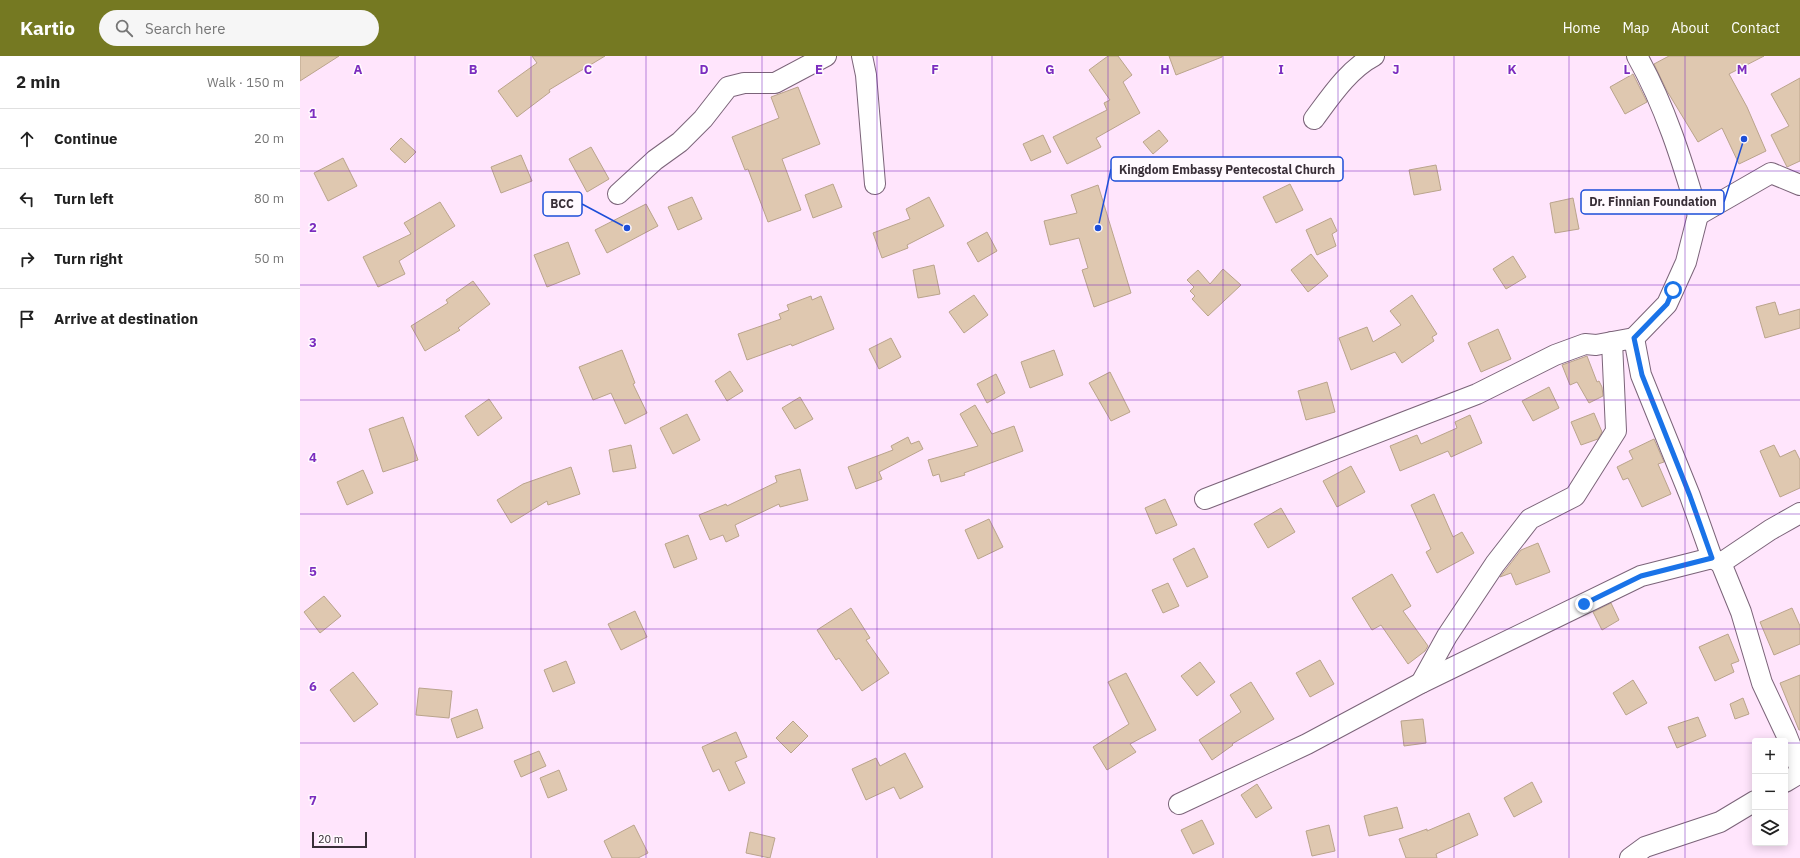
<!DOCTYPE html>
<meta charset="utf-8">
<style>
:root{--surface:#fff;--page:#f6f6f6;--text:#222;--muted:#767676;--line:#e0e0e0;--accent:#757922}
body{margin:0;font-family:"IBM Plex Sans",sans-serif;background:var(--page);color:var(--text)}
.controls{position:absolute;right:12px;bottom:12px;display:grid;overflow:hidden;border-radius:4px;box-shadow:0 2px 10px #0003}
.controls button{width:36px;height:36px;display:grid;place-items:center;padding:0;border:0;border-bottom:1px solid var(--line);background:var(--surface);color:var(--text);font:20px sans-serif}
.scale{position:absolute;left:12px;bottom:10px;width:55px;box-sizing:border-box;padding-left:4px;border:2px solid #382e37;border-top:0;font-size:11px;line-height:14px;white-space:nowrap;color:#382e37;-webkit-text-stroke:3px #fff9fe;paint-order:stroke}
.stop{position:absolute;width:12px;height:12px;margin:-9px;border:3px solid #1a73e8;border-radius:50%;background:#fff}
.stop.end{background:#1a73e8;border-color:#fff;box-shadow:0 1px 4px #0008}
.list{margin:0;padding:0;list-style:none}
h2{display:flex;justify-content:space-between;align-items:center;height:52px;margin:0;padding:0 16px;font-size:17px}
h2 small{font-size:13px;font-weight:400;color:var(--muted)}
.list li{display:grid;grid-template-columns:26px 1fr auto;gap:12px;align-items:center;box-sizing:border-box;height:60px;padding:0 16px;border-top:1px solid var(--line)}
.list b{display:block;font-size:15px;white-space:nowrap}
.list em{font-size:13px;font-style:normal;color:var(--muted)}
.icon{flex:none;width:22px;height:22px;fill:none;stroke:currentColor;stroke-width:2;stroke-linecap:round;stroke-linejoin:round}
.map{position:relative;flex:none;width:1500px;height:802px;overflow:hidden}
header{display:flex;align-items:center;gap:24px;box-sizing:border-box;height:56px;padding:0 20px;background:var(--accent);color:#fff}
header strong{font-size:19px}
nav{display:flex;gap:22px;margin-inline-start:auto;font-size:14px}
.search{width:280px;height:36px;background:var(--page);display:flex;align-items:center;gap:10px;box-sizing:border-box;padding:0 14px;border-radius:22px;color:var(--muted);font-size:15px}
main{display:flex}
aside{flex:1;background:var(--surface)}
.map>svg:first-child{display:block}
</style>
<header>
<strong>Kartio</strong>
<div class="search"><svg class="icon" aria-label="search" viewBox="0 0 24 24"><circle cx="10" cy="10" r="6"/><path d="M15 15l6 6"/></svg>Search here</div>
<nav><a>Home</a><a>Map</a><a>About</a><a>Contact</a></nav>
</header>
<main>
<aside>
<h2>2 min<small>Walk · 150 m</small></h2>
<ul class="list">
<li><svg class="icon" aria-label="ahead" viewBox="0 0 24 24"><path d="M12 20V5M6 11l6-6 6 6"/></svg><div><b>Continue</b></div><em>20 m</em></li>
<li><svg class="icon" aria-label="left" viewBox="0 0 24 24"><path d="M17 20v-9H6M10 6l-5 5 5 5"/></svg><div><b>Turn left</b></div><em>80 m</em></li>
<li><svg class="icon" aria-label="right" viewBox="0 0 24 24"><path d="M7 20v-9h11M14 6l5 5-5 5"/></svg><div><b>Turn right</b></div><em>50 m</em></li>
<li><svg class="icon" aria-label="arrive" viewBox="0 0 24 24"><path d="M6 21V4h12l-3 4 3 4H6"/></svg><div><b>Arrive at destination</b></div></li>
</ul>
</aside>
<div class="map">
<svg width="1500" height="802" viewBox="0 0 1500 802">
<rect width="100%" height="100%" fill="#ffe5fc"/>
<g fill="#dfc8b0" stroke="#baa48c">
<path d="M0,0h39l-39,25z"/>
<path d="M232,0h73l-56,34 1,2 -33,25 -19,-26 39,-28z"/>
<path d="M808,0h10l14,19 -9,7 17,31 -44,25 5,9 -34,17 -14,-27 54,-27 -3,-7 6,-3 -21,-30z"/>
<path d="M869,0h53v1l-46,18z"/>
<path d="M1369,0h95l-35,18 18,33 19,44 -27,13 -17,-36 -24,14 -31,-51 -13,-27z"/>
<path d="M1333,18l14,28 -22,12 -15,-27z"/>
<path d="M1500,22v83l-13,6 -16,-32 18,-9 -18,-32z"/>
<path d="M498,31l22,57 -38,15 19,51 -33,12 -20,-53 -3,1 -13,-33 47,-19 -8,-21z"/>
<path d="M859,74l9,11 -15,13 -10,-12z"/>
<path d="M743,79l8,17 -20,9 -8,-17z"/>
<path d="M101,82l15,14 -11,11 -15,-14z"/>
<path d="M291,91l18,32 -22,13 -18,-33z"/>
<path d="M221,99l11,26 -31,12 -10,-26z"/>
<path d="M43,102l14,28 -29,15 -14,-28z"/>
<path d="M1136,109l5,25 -27,5 -5,-25z"/>
<path d="M533,128l9,23 -29,11 -8,-23z"/>
<path d="M990,128l13,26 -27,13 -13,-26z"/>
<path d="M798,129l33,108 -37,14 -12,-37 6,-2 -9,-30 -29,7 -6,-24 33,-8 -6,-18z"/>
<path d="M392,141l10,22 -24,11 -10,-23z"/>
<path d="M629,141l15,29 -37,19 1,3 -26,10 -9,-25 37,-14 -4,-10z"/>
<path d="M1273,142l6,31 -24,4 -5,-30z"/>
<path d="M140,146l15,24 -56,35 6,13 -27,13 -15,-30 48,-23 -7,-11z"/>
<path d="M346,148l12,22 -51,27 -12,-23z"/>
<path d="M1031,162l6,13 -5,3 4,12 -19,9 -11,-25z"/>
<path d="M687,176l10,19 -19,11 -11,-19z"/>
<path d="M268,186l12,32 -33,13 -13,-32z"/>
<path d="M1011,198l17,22 -20,16 -17,-22z"/>
<path d="M1213,200l13,21 -20,12 -13,-20z"/>
<path d="M634,209l6,29 -22,4 -5,-28z"/>
<path d="M923,213l18,16 -33,31 -16,-17 3,-3 -5,-5 4,-4 -7,-7 11,-10 12,14z"/>
<path d="M173,225l17,23 -32,24 2,2 -35,21 -14,-25 37,-23 -2,-3z"/>
<path d="M674,239l14,20 -24,18 -15,-21z"/>
<path d="M1112,239l25,39 -5,3 2,4 -32,22 -7,-11 -44,18 -12,-32 28,-11 6,15 28,-17 -11,-14z"/>
<path d="M511,240l1,4 9,-4 13,33 -42,17 -1,-2 -44,16 -9,-26 43,-15 -2,-5 10,-4 -2,-5z"/>
<path d="M1475,246l4,13 21,-6v19l-35,10 -9,-31z"/>
<path d="M1198,273l13,30 -30,13 -13,-29z"/>
<path d="M591,282l10,19 -22,12 -10,-20z"/>
<path d="M322,294l13,33 -2,1 14,29 -22,11 -14,-31 -18,7 -14,-33z"/>
<path d="M754,294l9,25 -33,13 -9,-26z"/>
<path d="M1287,300l10,26 2,-1 3,6 1,9 -14,7 -12,-21 -7,3 -8,-20z"/>
<path d="M430,315l13,20 -16,10 -12,-20z"/>
<path d="M810,316l20,40 -19,9 -22,-38z"/>
<path d="M696,318l9,19 -18,10 -10,-19z"/>
<path d="M1027,326l8,30 -29,8 -8,-29z"/>
<path d="M1249,331l10,21 -26,13 -11,-20z"/>
<path d="M500,341l13,22 -18,10 -13,-21z"/>
<path d="M189,343l13,19 -24,18 -13,-20z"/>
<path d="M675,349l17,29 22,-8 9,25 -59,22 1,2 -24,7 -2,-8 -6,2 -5,-16 50,-14 -18,-32z"/>
<path d="M1294,357l8,19 -4,7 -17,6 -10,-23z"/>
<path d="M387,358l13,26 -27,14 -13,-26z"/>
<path d="M1170,359l12,28 -31,14 -3,-6 -48,20 -10,-25 27,-11 4,9 36,-16 -2,-6z"/>
<path d="M103,361l15,43 -35,12 -14,-43z"/>
<path d="M608,381l3,7 8,-3 4,8 -44,23 3,7 -26,10 -8,-22 45,-17 -2,-4z"/>
<path d="M1354,383l10,23 -6,2 13,30 -29,13 -14,-29 -5,2 -6,-13 16,-8 -4,-8z"/>
<path d="M331,389l5,23 -23,4 -4,-22z"/>
<path d="M1474,389l6,12 15,-7 5,10v28l-20,9 -20,-46z"/>
<path d="M1051,410l14,26 -28,15 -14,-26z"/>
<path d="M271,411l9,27 -32,11 -1,-4 -36,22 -14,-23 26,-16z"/>
<path d="M500,413l8,31 -28,7 -1,-3 -44,21 4,11 -13,6 -3,-7 -13,5 -11,-25 27,-11 1,2 50,-24 -2,-6z"/>
<path d="M63,414l10,23 -26,12 -10,-23z"/>
<path d="M1134,438l19,43 9,-5 12,21 -37,20 -11,-21 5,-3 -20,-44z"/>
<path d="M865,443l12,26 -21,9 -11,-26z"/>
<path d="M981,452l14,24 -27,16 -14,-24z"/>
<path d="M689,463l14,28 -25,12 -13,-29z"/>
<path d="M388,479l9,24 -23,9 -9,-24z"/>
<path d="M1238,487l12,29 -34,13 -5,-12 -11,4 21,-27z"/>
<path d="M894,492l14,29 -21,10 -14,-28z"/>
<path d="M1092,518l19,32 -8,5 25,35 -3,5 -17,13 -27,-39 -9,5 -20,-32z"/>
<path d="M868,527l11,23 -16,7 -11,-23z"/>
<path d="M24,540l17,20 -21,17 -16,-21z"/>
<path d="M1311,547l8,17 -17,10 -9,-18z"/>
<path d="M551,552l19,30 -4,2 23,33 -27,18 -23,-33 -3,2 -19,-30z"/>
<path d="M1492,552l8,18v18l-26,11 -14,-33z"/>
<path d="M335,555l12,26 -26,13 -13,-26z"/>
<path d="M1428,578l11,27 -8,3 3,8 -19,9 -16,-34z"/>
<path d="M1020,604l14,24 -24,13 -14,-24z"/>
<path d="M266,605l9,22 -22,9 -9,-22z"/>
<path d="M900,606l15,20 -18,14 -16,-20z"/>
<path d="M53,616l25,32 -24,18 -24,-32z"/>
<path d="M826,617l30,57 -26,14 6,8 -29,18 -14,-23 36,-23 -21,-42z"/>
<path d="M1500,619v55h-1l-19,-47z"/>
<path d="M1333,624l14,23 -21,12 -13,-22z"/>
<path d="M951,626l23,37 -42,25 1,1 -21,15 -13,-20 42,-28 -11,-17z"/>
<path d="M119,632l33,3 -3,27 -33,-3z"/>
<path d="M1443,642l6,16 -14,5 -5,-15z"/>
<path d="M177,653l6,19 -26,10 -6,-19z"/>
<path d="M1398,661l8,19 -29,12 -9,-21z"/>
<path d="M1123,663l3,24 -22,3 -3,-25z"/>
<path d="M493,665l15,15 -17,17 -15,-15z"/>
<path d="M436,676l11,25 -12,5 10,21 -16,8 -10,-22 -6,3 -11,-25z"/>
<path d="M239,695l7,15 -25,11 -7,-16z"/>
<path d="M605,697l18,34 -23,12 -6,-12 -28,13 -14,-31 24,-11 4,8z"/>
<path d="M259,714l8,20 -19,8 -8,-20z"/>
<path d="M1232,726l10,20 -28,15 -10,-19z"/>
<path d="M957,728l15,24 -16,10 -15,-23z"/>
<path d="M1097,751l6,21 -34,8 -5,-20z"/>
<path d="M1169,757l9,22 -42,19 1,4h-31l-7,-19 28,-10v2z"/>
<path d="M902,764l12,24 -21,10 -12,-24z"/>
<path d="M334,769l14,28 -10,5h-26l-8,-17z"/>
<path d="M1029,769l6,26 -23,5 -6,-25z"/>
<path d="M450,776l25,6 -5,20 -24,-5z"/>
</g>
<g fill="none" stroke-linecap="round" stroke-linejoin="round">
<g stroke="#7b6479" stroke-width="22">
<g id="minor">
<path d="M562,0l4,19 9,109"/>
<path d="M1337,0c28,50 45,104 61,159l73,-42 29,12"/>
<path d="M1014,63c17,-23 35,-50 60,-63"/>
<path d="M318,138l37,-34 25,-18 23,-23 25,-32 16,-4h31l51,-27"/>
<path d="M1334,282l33,-34 19,-42 12,-47"/>
<path d="M905,443l272,-105 78,-39 30,-11 11,1 38,-7 7,37 49,121 22,62 9,5 49,-33 30,-17"/>
<path d="M1421,507l20,49 21,71 24,51 14,35"/>
<path d="M1121,627l26,-47 48,-72 35,-45 45,-23 41,-65 -4,-89"/>
<path d="M1485,726l15,-9"/>
<path d="M879,748l128,-60 114,-61 220,-107 71,-18"/>
<path d="M1330,802l15,-11 75,-25 35,-21"/>
</g>
</g>
<use href="#minor" stroke="#fff" stroke-width="20"/>
</g>
<g fill="none" stroke-linecap="round" stroke-linejoin="round">
<path stroke="#1a73e8" stroke-width="5" d="M1284,548l57,-28 71,-18 -22,-62 -48,-121 -8,-37 33,-34 6,-14"/>
</g>
<path fill="none" stroke="#7b2cbf" stroke-width="1" stroke-opacity="0.55" d="M115,0v802M231,0v802M346,0v802M462,0v802M577,0v802M692,0v802M808,0v802M923,0v802M1038,0v802M1154,0v802M1269,0v802M1385,0v802M0,115h1500M0,229h1500M0,344h1500M0,458h1500M0,573h1500M0,687h1455M1485,687h15"/>
<g font-size="13" text-anchor="middle" font-weight="bold" fill="#7b2cbf" stroke="#fff9fe" stroke-width="3" stroke-linejoin="round" paint-order="stroke">
<text x="58" y="18">A</text>
<text x="173" y="18">B</text>
<text x="288" y="18">C</text>
<text x="404" y="18">D</text>
<text x="519" y="18">E</text>
<text x="635" y="18">F</text>
<text x="750" y="18">G</text>
<text x="865" y="18">H</text>
<text x="981" y="18">I</text>
<text x="1096" y="18">J</text>
<text x="1212" y="18">K</text>
<text x="1327" y="18">L</text>
<text x="1442" y="18">M</text>
<text x="13" y="62">1</text>
<text x="13" y="176">2</text>
<text x="13" y="291">3</text>
<text x="13" y="406">4</text>
<text x="13" y="520">5</text>
<text x="13" y="635">6</text>
<text x="13" y="749">7</text>
</g>
<path fill="none" stroke="#1d4ed8" stroke-width="1.5" d="M798 172L811 113M1444 83L1424 146M327 172L282 148"/>
<g fill="#1d4ed8" stroke="#fff9fe" stroke-width="1.5">
<circle cx="798" cy="172" r="4"/>
<circle cx="1444" cy="83" r="4"/>
<circle cx="327" cy="172" r="4"/>
</g>
<g fill="#fff9fe" stroke="#1d4ed8" stroke-width="1.5">
<rect x="811" y="101" width="232" height="24" rx="4"/>
<rect x="1281" y="134" width="143" height="24" rx="4"/>
<rect x="243" y="136" width="39" height="24" rx="4"/>
</g>
<g font-size="12" text-anchor="middle" font-weight="bold" fill="#382e37">
<text x="927" y="118">Kingdom Embassy Pentecostal Church</text>
<text x="1353" y="150">Dr. Finnian Foundation</text>
<text x="262" y="152">BCC</text>
</g>
</svg>
<div class="controls">
<button>+</button>
<button>−</button>
<button><svg class="icon" aria-label="layers" viewBox="0 0 24 24"><path d="M12 4l9 5-9 5-9-5zM3 14l9 5 9-5"/></svg></button>
</div>
<div class="scale">20 m</div>
<div class="stop" style="left:1373px;top:234px"></div>
<div class="stop end" style="left:1284px;top:548px"></div>
</div>
</main>
